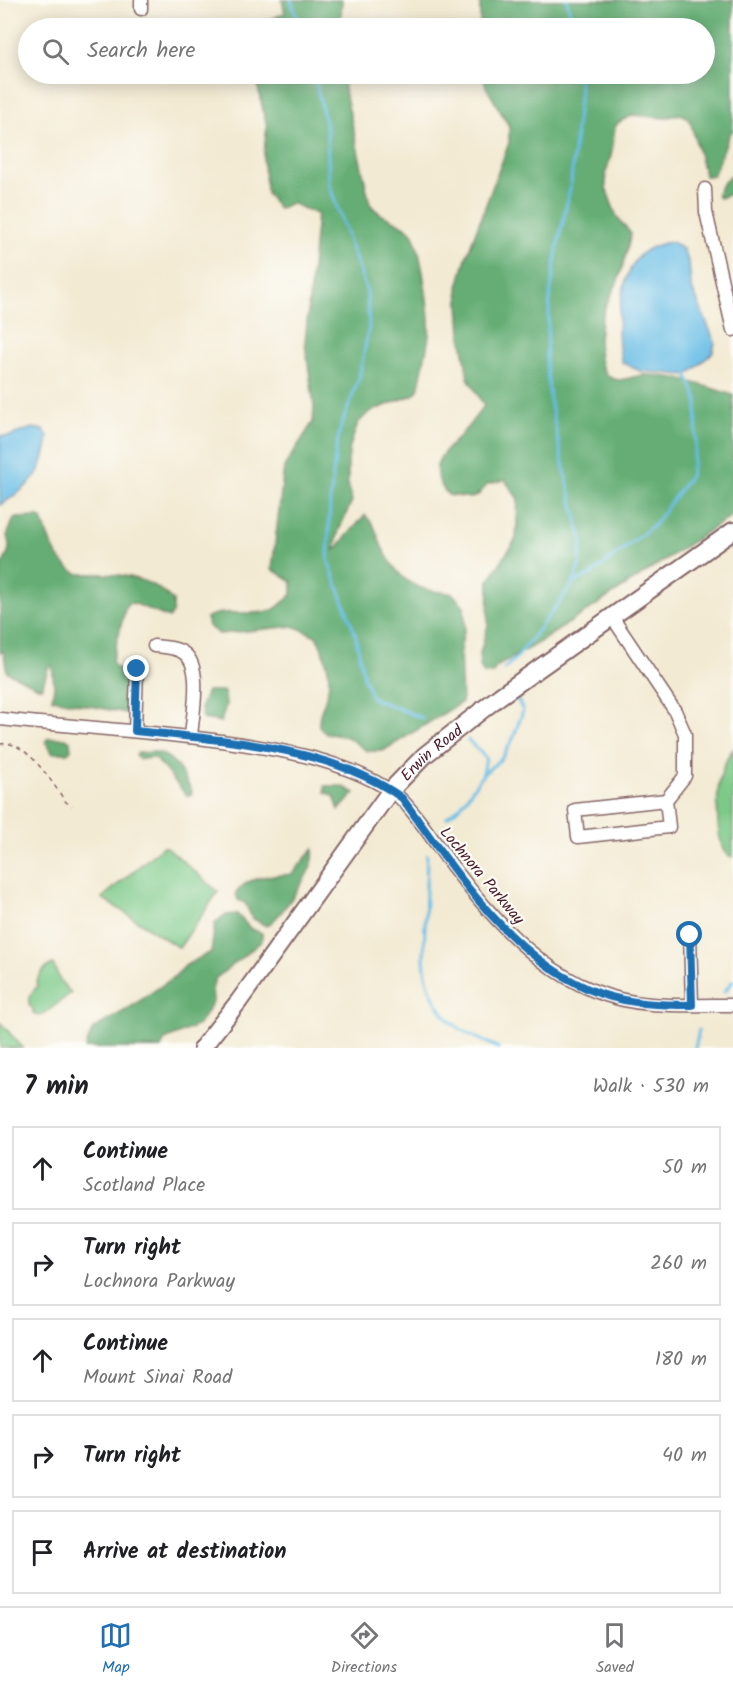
<!DOCTYPE html>
<meta charset="utf-8">
<style>
:root{--surface:#fff;--page:#f2f2f2;--text:#202124;--muted:#757577;--line:#e0e0e0;--accent:#1f6fb2}
body{margin:0;font-family:Kalam,sans-serif;background:var(--page);color:var(--text)}
.stop{position:absolute;width:18px;height:18px;margin:-14px;border:4px solid #1f6fb2;border-radius:50%;background:#fff}
.stop.end{background:#1f6fb2;border-color:#fff;box-shadow:0 2px 6px #0008}
.list{margin:0;padding:0;list-style:none}
h2{display:flex;justify-content:space-between;align-items:center;height:78px;margin:0;padding:0 24px;font-size:26px}
h2 small{font-size:20px;font-weight:400;color:var(--muted)}
.list li{display:grid;grid-template-columns:39px 1fr auto;gap:18px;align-items:center;box-sizing:border-box;height:84px;margin:0 12px 12px;padding:0 12px;border:2px solid var(--line);border-radius:0px}
.list b{display:block;font-size:22px;white-space:nowrap}
.list p{margin:0;font-size:20px;white-space:nowrap;color:var(--muted)}
.list em{font-size:20px;font-style:normal;color:var(--muted)}
.icon{flex:none;width:33px;height:33px;fill:none;stroke:currentColor;stroke-width:2;stroke-linecap:round;stroke-linejoin:round}
.map{position:relative;flex:none;width:733px;height:1048px;overflow:hidden}
.search{position:absolute;background:var(--surface);box-shadow:0 3px 15px #0003;left:18px;right:18px;top:18px;height:66px;display:flex;align-items:center;gap:15px;box-sizing:border-box;padding:0 21px;border-radius:33px;color:var(--muted);font-size:22px}
.sheet{height:558px;background:var(--surface)}
nav{display:flex;justify-content:space-around;align-items:center;box-sizing:border-box;height:84px;border-top:2px solid var(--line);background:var(--surface);font-size:16px;color:var(--muted)}
nav a{display:grid;justify-items:center;gap:3px}
nav .on{color:var(--accent)}
.map>svg:first-child{display:block}
</style>
<div class="map">
<svg width="733" height="1048" viewBox="0 0 733 1048">
<rect width="100%" height="100%" fill="#fdfcf7"/>
<filter id="ink" filterUnits="userSpaceOnUse"><feTurbulence type="fractalNoise" baseFrequency=".0167" numOctaves="2"/><feDisplacementMap in="SourceGraphic" scale="12" xChannelSelector="R" yChannelSelector="G"/><feConvolveMatrix kernelMatrix="1 2 1 2 8 2 1 2 1" color-interpolation-filters="sRGB"/></filter>
<filter id="wash" filterUnits="userSpaceOnUse"><feTurbulence type="fractalNoise" baseFrequency=".008" numOctaves="4" result="noise"/><feDisplacementMap in="SourceGraphic" scale="24" xChannelSelector="R" yChannelSelector="G"/><feGaussianBlur stdDeviation="1.35" result="paint"/><feColorMatrix in="noise" values="0 0 0 0 0 0 0 0 0 0 0 0 0 0 0 0 0 1.4 0 .05"/><feComposite in="paint" operator="in"/></filter>
<g filter="url(#wash)">
<rect width="100%" height="100%" fill="#f3ead3"/>
<g fill="#7cc988" stroke="#63745a" stroke-width="1.5">
<path d="M733,749v108c-19,-3 -17,-63 -13,-78 2,-11 7,-21 13,-30z"/>
<path d="M162,847h5l51,45 -39,56 -77,-50z"/>
<path d="M53,964l8,18 10,11 -23,18 -8,5 -7,-3v-4l-4,-4v-9l8,-9c-1,-11 7,-19 16,-23z"/>
<path d="M0,1022l23,26h-23z"/>
</g>
<g fill="#65ad74" stroke="#586650" stroke-width="1.5">
<path d="M282,0h60l-2,28h-91l36,-15z"/>
<path d="M480,0h253v131l-3,2 -17,43h-8l-14,-52 -4,-7 -7,-3 -15,4 -32,-3 -14,7 -4,5 -3,24 -6,22v15l10,27 15,19c-4,15 -7,30 -12,44 -4,11 -10,20 -14,30 -6,16 -12,60 6,70 9,5 22,-2 32,-3 30,-1 62,11 90,20v120l-190,125 -47,27 -3,6 -9,1 -4,-8v-13l8,-28 1,-45 27,-41 2,-40 -13,-19 -17,4 -10,11 -7,3 -23,-3c-22,-27 -9,-38 12,-59 8,-9 16,-20 24,-30l-16,-28 -7,-44 -3,-47 8,-29 43,-115v-17l-23,-39 -3,-13h221v-46h-224z"/>
<path d="M255,74h86l29,130c11,15 32,17 41,28 10,13 20,86 18,104 -3,18 -7,36 -11,54l-5,5 -44,17 -11,11 -8,23 -2,15v25l4,15 -13,29 -5,21 31,-36c13,13 10,17 17,32 18,35 32,44 70,46l12,13 1,21 -5,23 2,52 -79,49h-16l-20,-14 -22,-4 -6,-6c0,-15 2,-14 6,-27 9,-22 1,-44 -9,-64l-22,-10 -75,8 -11,-8 -2,-8c19,-11 46,0 67,-8 6,-3 13,-11 19,-15v-13l-20,-13 12,-102 29,-45 1,-16 -9,-63 12,-129 -26,-11 -12,6 -12,-15 -4,-34 4,-33z"/>
<path d="M733,173v20l-14,5 -2,-3 5,-11z"/>
<path d="M39,517l3,2c6,20 16,47 37,55 34,-1 70,0 94,27v11l-4,6 -33,-14 -8,-1 -2,3 -14,55 4,7 6,2 4,8 1,35 -75,-14 2,-13 -2,-20h-3l-7,21h-4l-31,-15 -4,-21 -3,2c0,-11 0,-81 1,-86 6,-12 11,-16 6,-31l7,-18z"/>
<path d="M207,691h15l3,2 1,12 -5,17 -18,-3 -2,-12z"/>
<path d="M48,738h18l4,3 1,9 -4,3h-15l-6,-12z"/>
<path d="M154,752c22,4 27,21 38,39l-1,4 -4,1 -32,-38 -16,1 -3,-3 1,-3z"/>
<path d="M325,786h17l13,7 -16,17 -5,-14 -9,-4z"/>
<path d="M313,849c0,3 1,6 0,10 -2,14 -34,61 -47,67l-14,-8 -7,-15 -7,-3 -2,-7c14,-19 35,-16 56,-19z"/>
<path d="M237,914l14,15 11,4v8l-47,38 -3,10 1,12 -14,24 -34,15 -4,8h-76l8,-19 33,-19 48,-33 12,-12 25,-13 4,-29 10,-8z"/>
</g>
<g fill="#69bee6" stroke="#5a6e88" stroke-width="1.5">
<path d="M672,242l11,7 6,14 2,23 24,56 -2,10 -25,23 -48,-4 -18,-9c-8,-28 -3,-86 19,-108 8,-7 21,-11 31,-12z"/>
<path d="M32,428l11,2 5,6c-5,38 -15,49 -48,69v-69h10z"/>
</g>
<g fill="none" stroke-linecap="round" stroke-linejoin="round">
<g stroke="#69bee6" stroke-width="3">
<path d="M291,0l9,28"/>
<path d="M567,0l6,28"/>
<path d="M314,74l13,56 2,54 38,108 2,35 -10,51 -19,51 -4,21 -6,49 -2,61 27,73 9,45 8,20 50,20"/>
<path d="M573,583l19,-9 62,-49 36,-49 6,-32 1,-45 -11,-27"/>
<path d="M504,669l15,-14 54,-71 6,-17 3,-26 -20,-81 -12,-60 -4,-40 4,-63 6,-42 15,-72 9,-95 -2,-14"/>
<path d="M468,740l18,18 -3,15"/>
<path d="M447,817l13,-10 23,-33 19,-16 11,-19 10,-28 -7,-15"/>
<path d="M427,855l-3,103c1,22 9,44 24,61 12,13 35,21 50,29"/>
<path d="M724,992l9,-11"/>
<path d="M695,1048l4,-18"/>
</g>
</g>
</g>
<g filter="url(#ink)">
<g fill="none" stroke-linecap="round" stroke-linejoin="round">
<g stroke="#856666" stroke-width="15">
<g id="minor">
<path d="M141,0v9"/>
<path d="M705,189l1,23 27,118"/>
<path d="M612,617l63,94 10,23v42l-19,24 -91,10 3,27 91,-10 -3,-27"/>
<path d="M154,646c10,1 23,1 31,8 18,14 7,63 6,83"/>
<path d="M0,719c74,8 148,12 221,22 58,8 119,18 169,49 20,12 47,57 63,77 50,66 111,131 198,137 27,2 55,1 82,1"/>
<path d="M135,731l2,-62"/>
<path d="M690,935l2,70"/>
</g>
</g>
<g stroke="#856666" stroke-width="20">
<g id="major">
<path id="s1" d="M202,1048l37,-47 152,-211 34,-35 75,-59 233,-165"/>
</g>
</g>
<path stroke="#856666" stroke-width="1.5" stroke-dasharray="4.5 4.5" stroke-linecap="butt" d="M0,744c26,-6 52,39 66,58l6,4"/>
<use href="#minor" stroke="#fff" stroke-width="12"/>
<use href="#major" stroke="#fff" stroke-width="16"/>
</g>
</g>
<g fill="none" stroke-linecap="round" stroke-linejoin="round" filter="url(#ink)">
<path stroke="#1f6fb2" stroke-width="8" d="M137,669l-2,62c87,9 195,15 267,67 53,73 111,165 199,196 30,10 60,11 91,11l-2,-70"/>
</g>
<g text-anchor="middle" stroke-width="4.5" stroke-linejoin="round" paint-order="stroke">
<g font-size="16" fill="#4a1f2b" stroke="#fdfcf7">
<text dy="6" stroke="none"><textPath href="#s1" startOffset="375">Erwin Road</textPath></text>
<text transform="translate(483 875) rotate(50)" y="6">Lochnora Parkway</text>
</g>
</g>
</svg>
<div class="stop" style="left:690px;top:935px"></div>
<div class="stop end" style="left:137px;top:669px"></div>
<div class="search"><svg class="icon" aria-label="search" viewBox="0 0 24 24"><circle cx="10" cy="10" r="6"/><path d="M15 15l6 6"/></svg>Search here</div>
</div>
<section class="sheet">
<h2>7 min<small>Walk · 530 m</small></h2>
<ul class="list">
<li><svg class="icon" aria-label="ahead" viewBox="0 0 24 24"><path d="M12 20V5M6 11l6-6 6 6"/></svg><div><b>Continue</b><p>Scotland Place</p></div><em>50 m</em></li>
<li><svg class="icon" aria-label="right" viewBox="0 0 24 24"><path d="M7 20v-9h11M14 6l5 5-5 5"/></svg><div><b>Turn right</b><p>Lochnora Parkway</p></div><em>260 m</em></li>
<li><svg class="icon" aria-label="ahead" viewBox="0 0 24 24"><path d="M12 20V5M6 11l6-6 6 6"/></svg><div><b>Continue</b><p>Mount Sinai Road</p></div><em>180 m</em></li>
<li><svg class="icon" aria-label="right" viewBox="0 0 24 24"><path d="M7 20v-9h11M14 6l5 5-5 5"/></svg><div><b>Turn right</b></div><em>40 m</em></li>
<li><svg class="icon" aria-label="arrive" viewBox="0 0 24 24"><path d="M6 21V4h12l-3 4 3 4H6"/></svg><div><b>Arrive at destination</b></div></li>
</ul>
</section>
<nav>
<a class="on"><svg class="icon" aria-label="map" viewBox="0 0 24 24"><path d="M3 6l6-2 6 2 6-2v14l-6 2-6-2-6 2zM9 4v14M15 6v14"/></svg>Map</a>
<a><svg class="icon" aria-label="directions" viewBox="0 0 24 24"><path d="M12 3l9 9-9 9-9-9zM9 14v-3h6M13 9l2 2-2 2"/></svg>Directions</a>
<a><svg class="icon" aria-label="saved" viewBox="0 0 24 24"><path d="M7 4h10v16l-5-4-5 4z"/></svg>Saved</a>
</nav>
